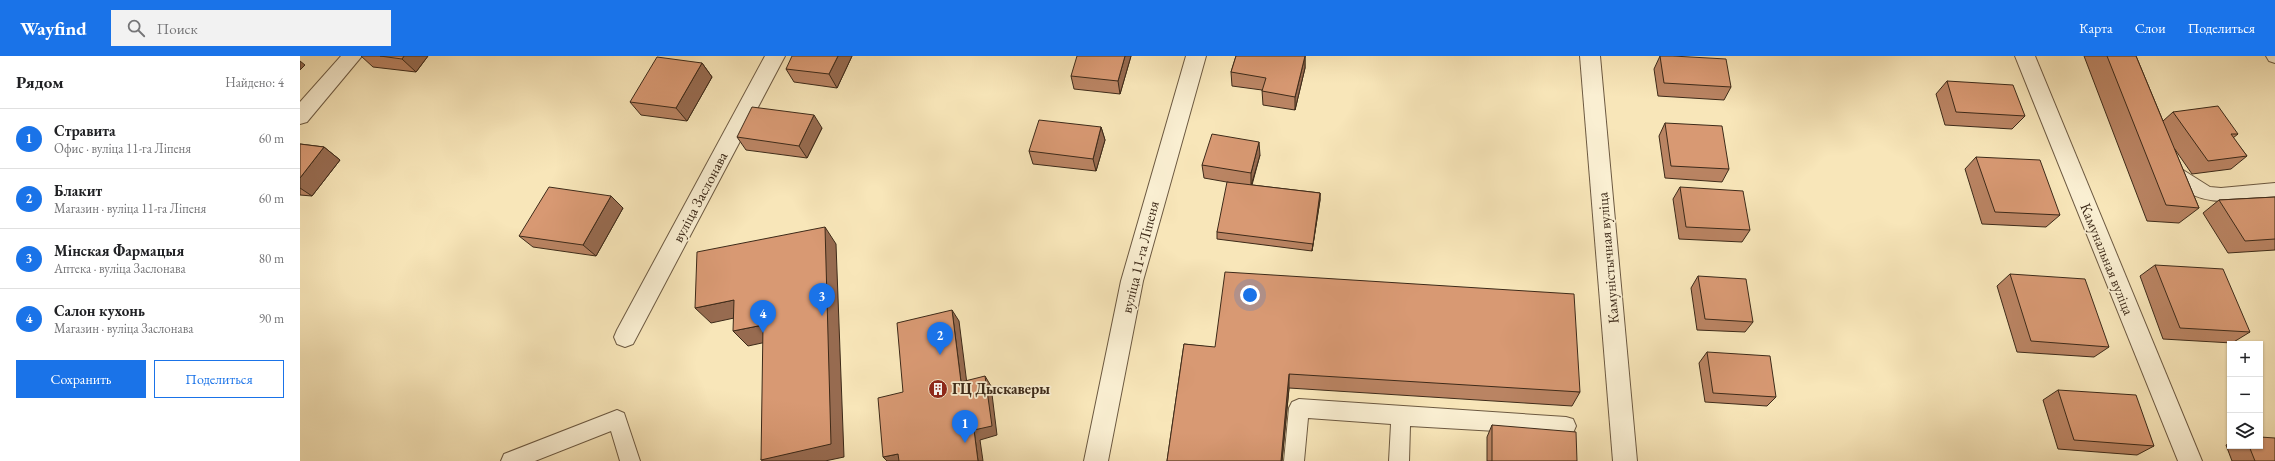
<!DOCTYPE html>
<html lang="ru">
<meta charset="utf-8">
<style>
:root{--surface:#fff;--page:#f2f2f2;--text:#202124;--muted:#757577;--line:#e0e0e0;--accent:#1a73e8}
body{margin:0;font-family:"EB Garamond",serif;background:var(--page);color:var(--text)}
.controls{position:absolute;right:12px;bottom:12px;display:grid;overflow:hidden;border-radius:0px;box-shadow:0 1px 3px #0004}
.controls button{width:36px;height:36px;display:grid;place-items:center;padding:0;border:0;border-bottom:1px solid var(--line);background:var(--surface);color:var(--text);font:20px sans-serif}
.you{position:absolute;left:950px;top:239px;width:14px;height:14px;margin:-10px;border:3px solid #fff;border-radius:50%;background:#1a73e8;box-shadow:0 0 0 6px #1a73e833}
.badge{display:grid;place-items:center;width:26px;height:26px;border-radius:50%;background:var(--accent);color:#fff;font-size:13px;font-weight:700}
.pin{position:absolute;translate:-50% -33px;filter:drop-shadow(0 1px 2px #0008)}
.pin::after{content:'';position:absolute;top:21px;width:14px;height:12px;background:inherit;clip-path:polygon(0 0,100% 0,50% 100%)}
.list{margin:0;padding:0;list-style:none}
h2{display:flex;justify-content:space-between;align-items:center;height:52px;margin:0;padding:0 16px;font-size:17px}
h2 small{font-size:13px;font-weight:400;color:var(--muted)}
.list li{display:grid;grid-template-columns:26px 1fr auto;gap:12px;align-items:center;box-sizing:border-box;height:60px;padding:0 16px;border-top:1px solid var(--line)}
.list b{display:block;font-size:15px;white-space:nowrap}
.list p{margin:0;font-size:13px;white-space:nowrap;color:var(--muted)}
.list em{font-size:13px;font-style:normal;color:var(--muted)}
.actions{display:flex;gap:8px;padding:12px 16px}
.actions a{flex:1;padding:9px 0;border:1px solid var(--accent);border-radius:0px;text-align:center;font-size:14px;color:var(--accent)}
.actions .main{background:var(--accent);color:#fff}
.icon{flex:none;width:22px;height:22px;fill:none;stroke:currentColor;stroke-width:2;stroke-linecap:round;stroke-linejoin:round}
.map{position:relative;flex:none;width:1975px;height:405px;overflow:hidden}
header{display:flex;align-items:center;gap:24px;box-sizing:border-box;height:56px;padding:0 20px;background:var(--accent);color:#fff}
header strong{font-size:19px}
nav{display:flex;gap:22px;margin-inline-start:auto;font-size:14px}
.search{width:280px;height:36px;background:var(--page);display:flex;align-items:center;gap:10px;box-sizing:border-box;padding:0 14px;border-radius:0px;color:var(--muted);font-size:15px}
main{display:flex}
aside{flex:1;background:var(--surface)}
.map>svg:first-child{display:block}
</style>
<header>
<strong>Wayfind</strong>
<div class="search"><svg class="icon" aria-label="search" viewBox="0 0 24 24"><circle cx="10" cy="10" r="6"/><path d="M15 15l6 6"/></svg>Поиск</div>
<nav><a>Карта</a><a>Слои</a><a>Поделиться</a></nav>
</header>
<main>
<aside>
<h2>Рядом<small>Найдено: 4</small></h2>
<ul class="list">
<li><span class="badge">1</span><div><b>Стравита</b><p>Офис · вуліца 11-га Ліпеня</p></div><em>60 m</em></li>
<li><span class="badge">2</span><div><b>Блакит</b><p>Магазин · вуліца 11-га Ліпеня</p></div><em>60 m</em></li>
<li><span class="badge">3</span><div><b>Мінская Фармацыя</b><p>Аптека · вуліца Заслонава</p></div><em>80 m</em></li>
<li><span class="badge">4</span><div><b>Салон кухонь</b><p>Магазин · вуліца Заслонава</p></div><em>90 m</em></li>
</ul>
<div class="actions"><a class="main">Сохранить</a><a>Поделиться</a></div>
</aside>
<div class="map">
<svg width="1975" height="405" viewBox="0 0 1975 405">
<rect width="100%" height="100%" fill="#f8e6b9"/>
<filter id="stains"><feTurbulence type="fractalNoise" baseFrequency=".005" numOctaves="4"/><feColorMatrix values="0 0 0 0 .2 0 0 0 0 .09 0 0 0 0 .02 0 0 0 .5 -.17"/></filter>
<radialGradient id="worn" r=".72"><stop offset=".6" stop-color="#630" stop-opacity="0"/><stop offset="1" stop-color="#630" stop-opacity=".3"/></radialGradient>
<g fill="none" stroke-linecap="round" stroke-linejoin="round">
<g stroke="#6c5941" stroke-width="2">
<g id="lane">
<path d="M1966,0h9v7l-6,-2z"/>
<path d="M1872,107l38,24 11,1 54,-5v14c-35,2 -70,13 -99,-13 -5,-5 -10,-8 -13,-14l3,-5z"/>
<path d="M999,343l267,18 7,2 3,7 -3,7 -7,2 -156,-9 -1,35h-20l2,-37 -83,-6 -4,43h-20l5,-53 3,-6z"/>
<path d="M317,354l7,3 16,48h-20l-9,-30 -76,30h-34l3,-7z"/>
</g>
</g>
<g stroke="#6c5941" stroke-width="2">
<g id="street">
<path d="M41,0h21l-55,66 -7,2v-22z"/>
<path d="M465,0h20l-152,288 -8,3 -8,-3 -3,-7 3,-7z"/>
<path d="M886,0h20l-63,225 -35,180h-24l37,-180z"/>
<path d="M1280,0h20l37,405h-24z"/>
<path d="M1715,0h20l167,405h-24z"/>
</g>
</g>
<use href="#lane" fill="#faefd2" fill-rule="evenodd"/>
<use href="#street" fill="#faefd2" fill-rule="evenodd"/>
</g>
<g fill="#ba8463" stroke="#3d2a19">
<path d="M61,0h67l-12,16 -43,-5z"/>
<path d="M552,0l-15,32 -43,-6 -8,-13z"/>
<path d="M831,0l-11,38 -46,-5 -3,-13z"/>
<path d="M936,0h69v12l-10,42 -32,-5 -1,-15 -30,-4 -1,-14z"/>
<path d="M1360,0h13l58,31 -7,13 -66,-4 -4,-27z"/>
<path d="M1784,0h52l27,65 10,-9 65,22 -5,4 14,18 -16,13 -39,5 -18,-26 25,60 -20,15 -32,-2z"/>
<path d="M402,7l10,14 -25,44 -46,-6 -11,-13z"/>
<path d="M1647,25l78,35 -13,13 -67,-4 -9,-31z"/>
<path d="M1365,67l64,46 -7,13 -57,-4 -6,-42z"/>
<path d="M801,71l4,13 -9,31 -63,-7 -4,-13z"/>
<path d="M522,72l-15,30 -61,-8 -9,-13z"/>
<path d="M0,88l24,3 16,13 -28,36 -12,-1z"/>
<path d="M960,99l-8,30 68,8v7l-8,51 -95,-12v-7l21,-48 -34,-6 -2,-13z"/>
<path d="M1676,101l84,58 -14,12 -64,-3 -17,-55z"/>
<path d="M1380,131l70,43 -8,12 -63,-3 -6,-40z"/>
<path d="M311,140l12,12 -27,48 -63,-9 -14,-11z"/>
<path d="M1975,141v53l-47,3 -25,-40 16,-13z"/>
<path d="M1855,209l95,67 -18,11 -69,-4 -23,-63z"/>
<path d="M1710,218l99,73 -15,10 -77,-5 -20,-66z"/>
<path d="M1398,220l55,46 -8,10 -48,-2 -6,-42z"/>
<path d="M884,288l396,48 -8,14 -283,-18 -7,73h-115z"/>
<path d="M1407,296l69,45 -9,9 -62,-4 -6,-39z"/>
<path d="M1758,334l96,56 -17,9 -79,-6 -15,-49z"/>
<path d="M1192,369l85,36h-90v-24z"/>
<path d="M1930,387v3h30l15,15h-43l-6,-16z"/>
</g>
<g fill="#976b50" stroke="#3d2a19">
<path d="M104,0h24l-12,16 -14,-13z"/>
<path d="M538,0h14l-15,32 -8,-14z"/>
<path d="M825,0h6l-11,38 -2,-13z"/>
<path d="M1005,0v12l-10,42v-13z"/>
<path d="M0,5l5,4 -5,5z"/>
<path d="M402,7l10,14 -25,44 -11,-13z"/>
<path d="M514,59l8,13 -15,30 -8,-12z"/>
<path d="M801,71l4,13 -9,31 -3,-12z"/>
<path d="M959,86l1,13 -9,31v-13z"/>
<path d="M24,91l16,13 -28,36 -12,-8v-10z"/>
<path d="M1020,137v7l-8,51 1,-7z"/>
<path d="M311,140l12,12 -27,48 -13,-11z"/>
<path d="M525,171l11,17 8,213 -19,4h-62l-2,-1z"/>
<path d="M434,244l14,15 -37,8 -16,-15z"/>
<path d="M652,254l7,11 9,71 -7,-10z"/>
<path d="M463,269l13,15 -28,6 -15,-15z"/>
<path d="M989,318v14l-7,73h-1z"/>
<path d="M685,320l6,10 6,49 -17,5 3,21h-5l-4,-31z"/>
<path d="M598,398l7,7h-18l-4,-4z"/>
</g>
<g fill="#d89973" stroke="#3d2a19">
<path d="M80,0h24l-2,3z"/>
<path d="M492,0h46l-9,18 -43,-5z"/>
<path d="M777,0h48l-7,25 -47,-5z"/>
<path d="M936,0h69l-10,41 -33,-6 4,-13 -35,-6z"/>
<path d="M1360,0h13l53,3 5,28 -67,-4z"/>
<path d="M1807,0h29l63,152 -33,-3z"/>
<path d="M357,1l45,6 -26,45 -46,-6z"/>
<path d="M1647,25l66,4 12,31 -69,-4z"/>
<path d="M1918,50l20,28h-7l16,22 -39,5 -35,-49z"/>
<path d="M452,51l62,8 -15,31 -62,-9z"/>
<path d="M739,64l62,7 -8,32 -64,-8z"/>
<path d="M1365,67l57,3 7,43 -58,-3z"/>
<path d="M912,78l47,8 -8,31 -49,-8z"/>
<path d="M0,88l24,3 -24,31z"/>
<path d="M1676,101l64,3 20,55 -65,-3z"/>
<path d="M927,126l93,11 -7,51 -96,-12z"/>
<path d="M249,131l62,9 -28,49 -64,-9z"/>
<path d="M1380,131l63,4 7,39 -64,-3z"/>
<path d="M1975,141v42l-30,2 -26,-41z"/>
<path d="M525,171l6,217 -70,16 2,-135 -30,6 1,-31 -39,8 2,-56z"/>
<path d="M1855,209l68,4 27,63 -70,-4z"/>
<path d="M925,216l349,22 6,98 -291,-18 -8,87h-114l17,-117 31,3z"/>
<path d="M1710,218l75,5 24,68 -78,-6z"/>
<path d="M1398,220l48,3 7,43 -48,-3z"/>
<path d="M652,254l9,72 24,-6 7,50 -18,4 4,31h-79l-1,-7 -15,3 -5,-59 25,-6 -6,-69z"/>
<path d="M1407,296l63,4 6,41 -63,-4z"/>
<path d="M1758,334l78,5 18,51 -80,-6z"/>
<path d="M1192,369l84,7 1,29h-85z"/>
<path d="M1960,381l15,1v23h-20l-6,-15h11z"/>
</g>
<defs>
<g id="building-disc" transform="scale(1)"><circle r="9.5" fill="#8f2418" stroke="#faefd2"/><path d="M-4-6H4V6H1V3H-1V6H-4ZM-2.5-4.3h1.7v1.8h-1.7ZM.8-4.3h1.7v1.8H.8ZM-2.5-1h1.7V.8h-1.7ZM.8-1h1.7V.8H.8Z" fill="#fff"/></g>
</defs>
<g fill-rule="evenodd">
<use href="#building-disc" x="638" y="333"/>
</g>
<g text-anchor="middle" stroke-width="3.5" stroke-linejoin="round" paint-order="stroke">
<g font-size="15" fill="#3d2a19" stroke="#faefd2">
<text transform="translate(400 141) rotate(-62)" y="5">вуліца Заслонава</text>
<text transform="translate(840 201) rotate(-76)" y="5">вуліца 11-га Ліпеня</text>
<text transform="translate(1308 202) rotate(-95)" y="5">Камуністычная вуліца</text>
<text transform="translate(1807 203) rotate(68)" y="5">Камунальная вуліца</text>
</g>
<g font-size="15" font-weight="bold" fill="#3d2a19" stroke="#faefd2" text-anchor="start">
<text x="652" y="338">ГЦ Дыскаверы</text>
</g>
</g>
<rect width="100%" height="100%" filter="url(#stains)"/>
<rect width="100%" height="100%" fill="url(#worn)"/>
</svg>
<div class="controls">
<button>+</button>
<button>−</button>
<button><svg class="icon" aria-label="layers" viewBox="0 0 24 24"><path d="M12 4l9 5-9 5-9-5zM3 14l9 5 9-5"/></svg></button>
</div>
<div class="you"></div>
<div class="pin badge" style="left:665px;top:387px">1</div>
<div class="pin badge" style="left:640px;top:299px">2</div>
<div class="pin badge" style="left:522px;top:260px">3</div>
<div class="pin badge" style="left:463px;top:277px">4</div>
</div>
</main>
